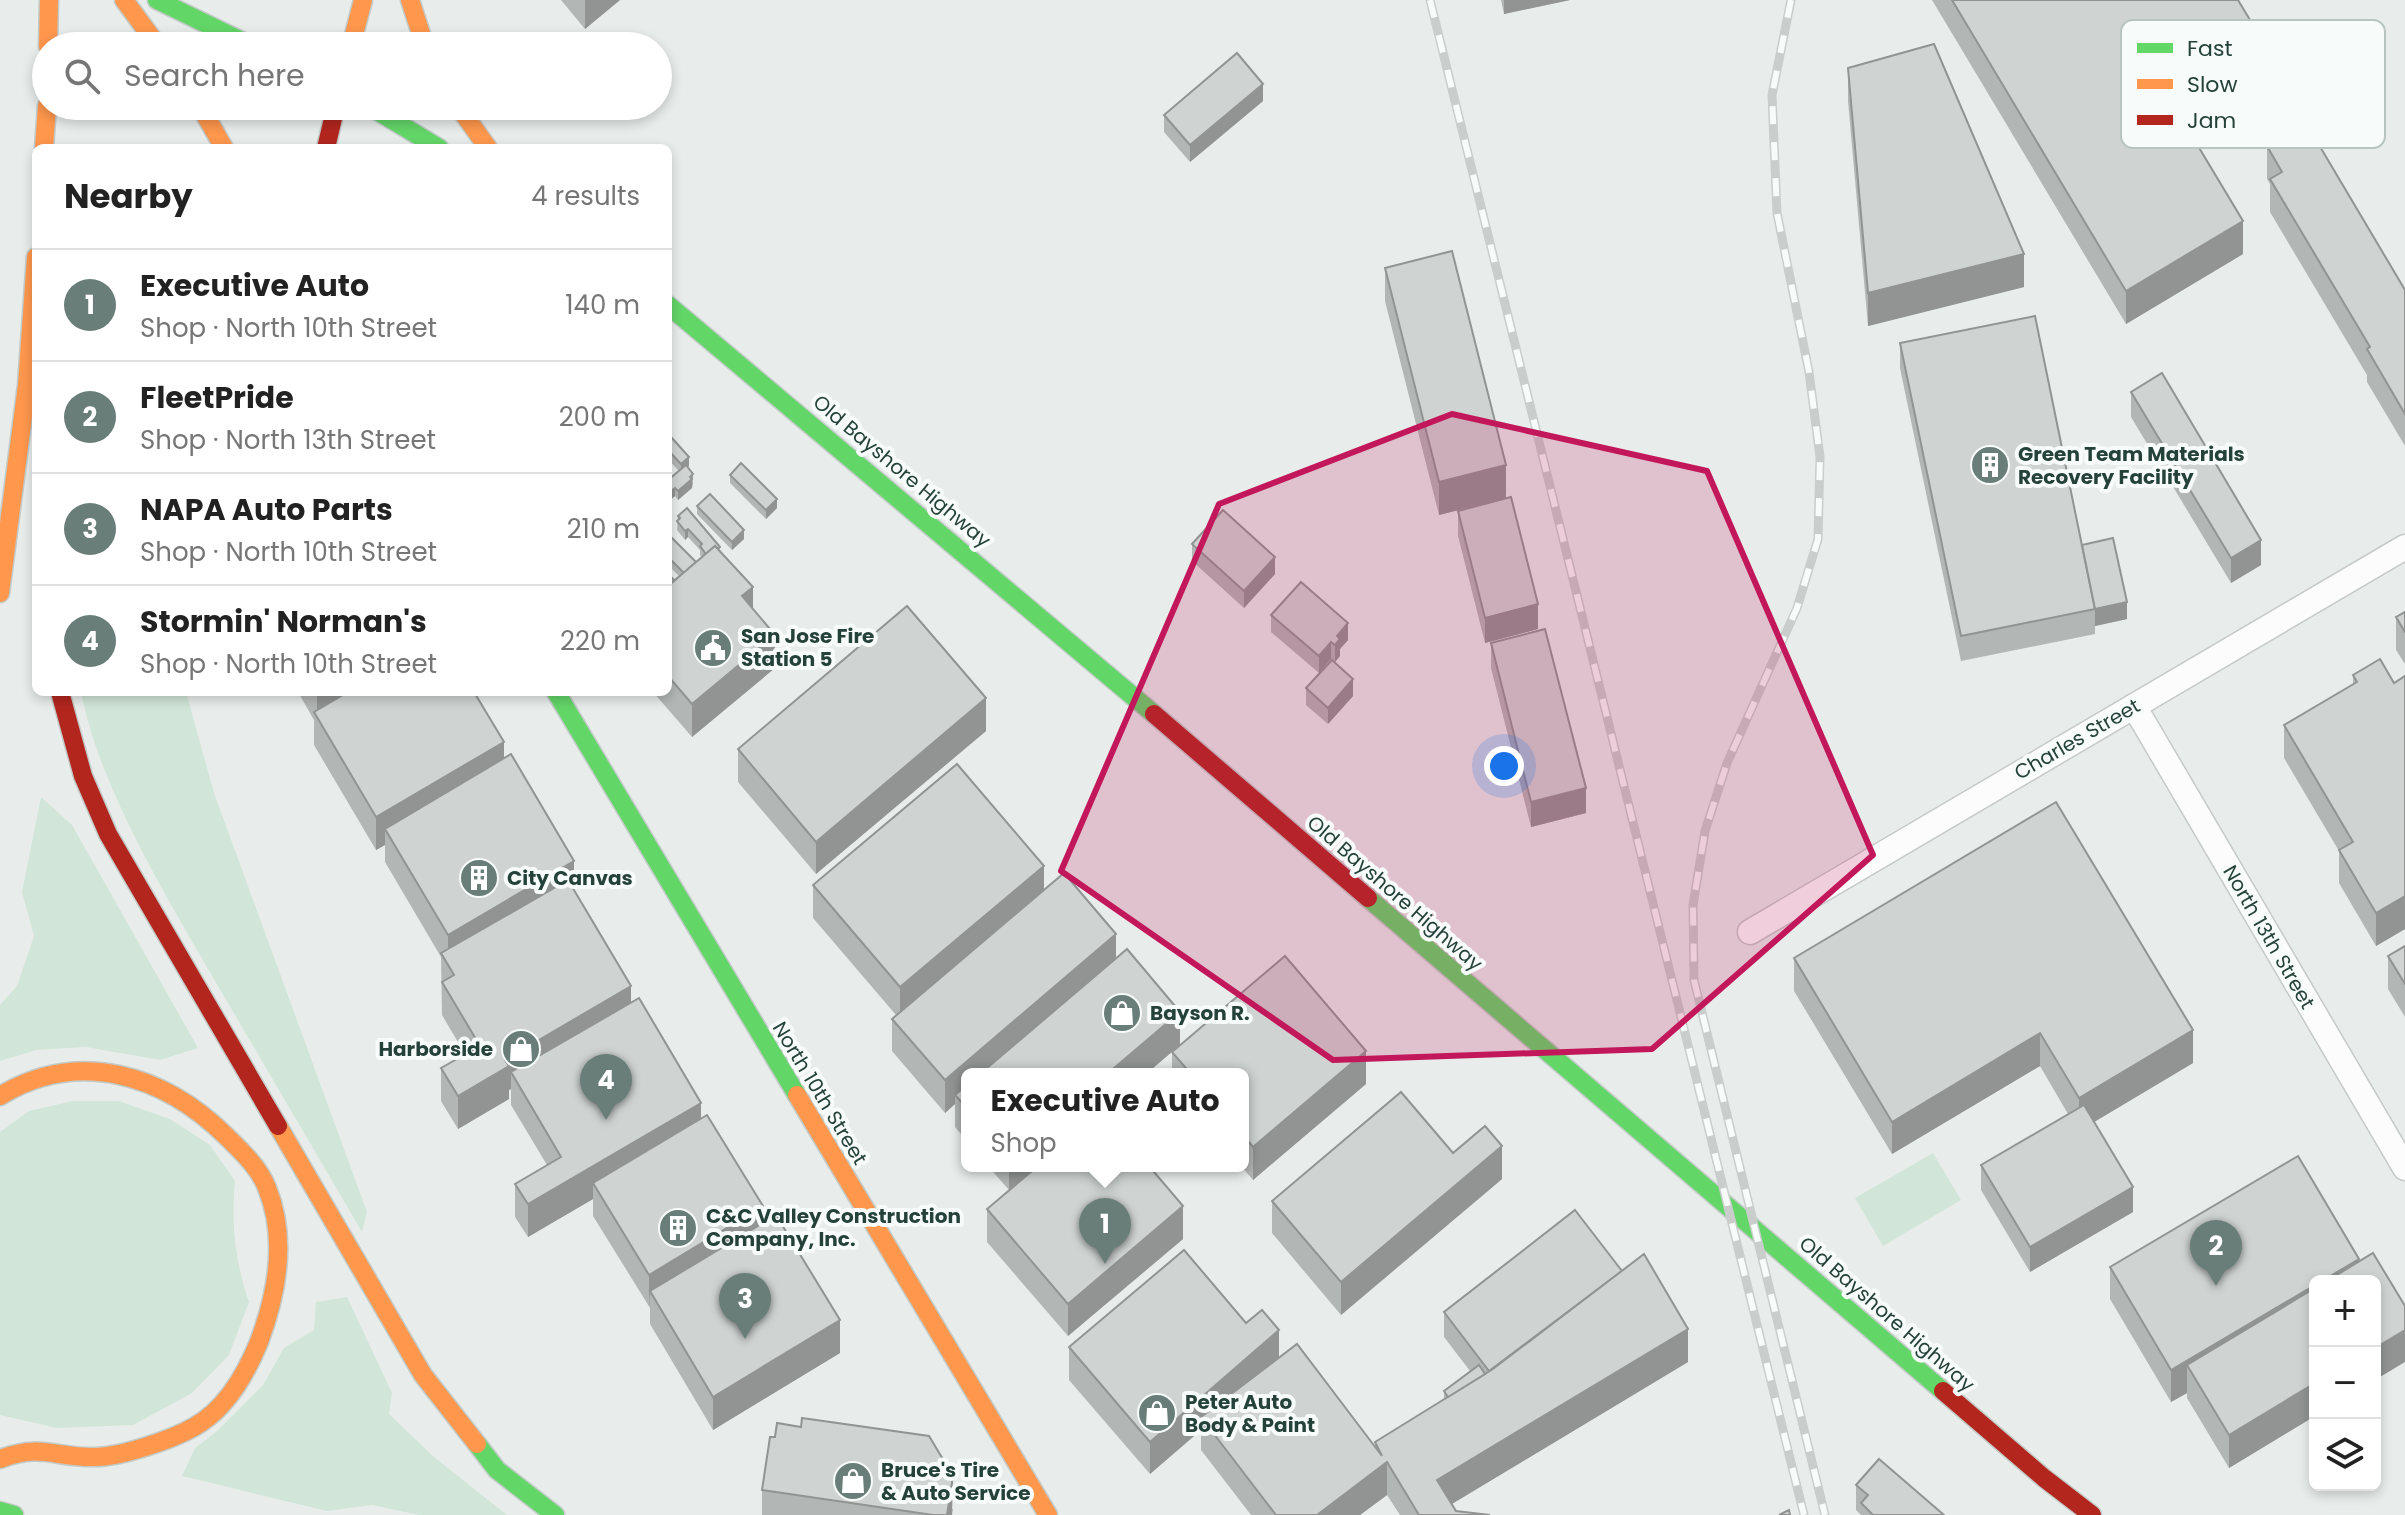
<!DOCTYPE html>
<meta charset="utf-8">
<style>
:root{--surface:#fff;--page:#f6f6f6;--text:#222;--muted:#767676;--line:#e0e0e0;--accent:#697e78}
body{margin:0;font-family:Poppins,sans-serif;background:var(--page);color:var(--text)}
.controls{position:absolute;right:24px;bottom:24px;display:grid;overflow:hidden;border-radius:12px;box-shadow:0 4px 12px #0003}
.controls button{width:72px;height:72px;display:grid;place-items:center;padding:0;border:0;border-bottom:2px solid var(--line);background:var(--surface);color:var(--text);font:40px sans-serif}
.you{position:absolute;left:1504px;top:766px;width:28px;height:28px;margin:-20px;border:6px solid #fff;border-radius:50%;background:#1a73e8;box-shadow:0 0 0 12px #1a73e833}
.badge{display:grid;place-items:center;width:52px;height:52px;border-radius:50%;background:var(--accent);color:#fff;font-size:26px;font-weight:700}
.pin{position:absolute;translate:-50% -66px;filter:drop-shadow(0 2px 4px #0008)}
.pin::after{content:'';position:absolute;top:42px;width:28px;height:24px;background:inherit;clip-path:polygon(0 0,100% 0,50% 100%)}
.popup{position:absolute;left:961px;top:1068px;width:288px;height:104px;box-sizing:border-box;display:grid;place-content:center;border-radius:12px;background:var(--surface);filter:drop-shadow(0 2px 6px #0005);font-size:26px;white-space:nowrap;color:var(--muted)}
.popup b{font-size:30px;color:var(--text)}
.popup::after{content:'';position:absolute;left:50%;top:100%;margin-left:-16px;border:16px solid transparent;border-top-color:var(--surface)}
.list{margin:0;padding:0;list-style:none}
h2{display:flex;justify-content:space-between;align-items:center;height:104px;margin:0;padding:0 32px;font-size:34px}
h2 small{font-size:26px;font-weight:400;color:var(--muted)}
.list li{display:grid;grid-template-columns:52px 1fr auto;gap:24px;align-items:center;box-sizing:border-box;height:112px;padding:0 32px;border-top:2px solid var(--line)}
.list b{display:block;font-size:30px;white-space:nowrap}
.list p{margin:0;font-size:26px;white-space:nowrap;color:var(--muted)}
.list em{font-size:26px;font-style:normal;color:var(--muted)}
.icon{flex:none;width:44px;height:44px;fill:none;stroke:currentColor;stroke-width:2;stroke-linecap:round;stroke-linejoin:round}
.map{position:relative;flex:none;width:2405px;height:1515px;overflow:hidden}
.search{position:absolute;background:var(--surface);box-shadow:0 4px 12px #0003;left:32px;top:32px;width:640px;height:88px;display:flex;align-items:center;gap:20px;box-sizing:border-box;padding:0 28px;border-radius:44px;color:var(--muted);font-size:30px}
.panel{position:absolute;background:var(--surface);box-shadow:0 4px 12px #0003;left:32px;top:144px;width:640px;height:552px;border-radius:12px}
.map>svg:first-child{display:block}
</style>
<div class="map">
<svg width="2405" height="1515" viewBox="0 0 2405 1515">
<rect width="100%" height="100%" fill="#e8edeb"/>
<g fill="#d1e6d8">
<path d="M81,692h105l28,101 153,419 -5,20c-50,-86 -101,-172 -151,-258 -48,-83 -112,-189 -130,-282z"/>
<path d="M41,797l31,28 126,223 -38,12 -74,-13 -50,3 -36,11v-56l17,-19 17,-50 -12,-44z"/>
<path d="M73,1101h46l51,18 40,26 25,36c-4,43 0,80 14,121l-20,53 -37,38 -59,32 -76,3 -57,-13v-283l29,-21z"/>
<path d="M1933,1153l28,47 -78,46 -28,-48z"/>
<path d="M347,1297l45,96 -3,21 45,43 73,58h-88l-47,-10 -45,6 -145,-35 13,-28 21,-16 47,-47 21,-37 30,-18 2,-28z"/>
</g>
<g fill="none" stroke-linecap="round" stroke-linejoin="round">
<g stroke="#c5cac8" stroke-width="27">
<g id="street">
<path d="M2134,706l271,462"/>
<path d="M1750,932l655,-385"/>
</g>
</g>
<g stroke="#c3cbc8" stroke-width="21">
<g id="fast">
<path d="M157,0l95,46"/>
<path d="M369,106l70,42"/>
<path d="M668,305l486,409"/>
<path d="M556,692l241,403"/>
<path d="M1368,898l575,493"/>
<path d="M477,1444l20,26 58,45"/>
<path d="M0,1511l14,4"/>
</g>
</g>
<g stroke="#c3cbc8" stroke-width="21">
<g id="slow">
<path d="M124,0l34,46"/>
<path d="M410,0l15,46"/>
<path d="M48,46l1,-46"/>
<path d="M351,46l12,-46"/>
<path d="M200,106l24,42"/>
<path d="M458,106l30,42"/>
<path d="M44,148l3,-42"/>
<path d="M0,593l27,-208 9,-128"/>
<path d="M797,1095l251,420"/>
<path d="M0,1096c79,-48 164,-21 226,40 15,15 33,31 41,52 20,49 10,106 -8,154 -13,32 -34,68 -65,85 -23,13 -74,30 -99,30 -40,1 -53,-14 -95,2"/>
<path d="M278,1126l145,249 54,69"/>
</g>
</g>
<g stroke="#c3cbc8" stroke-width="21">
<g id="jam">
<path d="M326,148l10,-42"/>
<path d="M60,692l23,84 25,58 170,292"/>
<path d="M1154,714l214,184"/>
<path d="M1943,1391l101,87 48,37"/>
</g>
</g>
<use href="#street" stroke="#fcfcfc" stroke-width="24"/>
<use href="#fast" stroke="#63d668" stroke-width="18"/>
<use href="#slow" stroke="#ff974d" stroke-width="18"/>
<use href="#jam" stroke="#b3261e" stroke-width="18"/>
<g stroke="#c9cdcc" stroke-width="9">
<g id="rail">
<path d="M1430,0l374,1515"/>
<path d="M1791,0l-19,95 5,118 32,159 11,85 -2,82 -21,69 -70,155 -22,68 -12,74 1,75 131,535"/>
</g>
</g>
<use href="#rail" stroke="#f7fbf9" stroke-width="6" stroke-dasharray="18" stroke-linecap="butt"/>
</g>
<g fill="#b2b6b5">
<path d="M561,0h59l-35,29z"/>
<path d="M1501,0h69l-66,14z"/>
<path d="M1932,0h306l15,58 -80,47 70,149 -117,70z"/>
<path d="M1848,68l176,219 -156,39 -20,-225z"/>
<path d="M1263,101l-73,61 -26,-30v-17z"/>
<path d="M2267,146l138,144v156l-38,-64v-7l-97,-163v-28l-3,-5z"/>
<path d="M1385,268l121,230 -67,17 -54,-214z"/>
<path d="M1900,343l182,202 45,74 -32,7v8l-134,27 -61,-293z"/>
<path d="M2131,392l130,173 -30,18 -100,-166z"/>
<path d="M668,440l21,26 -2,1 6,16 -1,5 -14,12 -3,-4 -7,6v-22l11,-9 -11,-12z"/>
<path d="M730,475l47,33 -11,11 -36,-36z"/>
<path d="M697,506l47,33 -12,11 -35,-36z"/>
<path d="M1458,511l80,118 -53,14 -27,-107z"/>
<path d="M678,516l42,35 33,58 22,59 -83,69 -39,-45h15v-118l6,6 5,-4 -11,-11v-31l28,28 6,-5 -2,-2v-5l-12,-13 -3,3 -8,-10z"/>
<path d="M1192,544l83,30 -31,34 -52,-47z"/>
<path d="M2405,612v52l-9,-14v-33z"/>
<path d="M1271,615l77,25 -8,9v7l-5,6 -4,-3 -12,14 -48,-41z"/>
<path d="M1491,643l95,170 -55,14 -40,-159z"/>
<path d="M2353,675l41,8 11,-7v253l-29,17 -37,-63v-32l-55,-93v-33l69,-41z"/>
<path d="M1306,688l47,8 -25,28 -22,-19z"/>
<path d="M298,692h176l30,67 70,130 57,113 209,351 -127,77 -63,-106v-16l-57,-92v-17l-65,38 -13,-20v-33l32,-19 -36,-60v-16l-2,1v9l-51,30 -17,-28v-33l24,-14 -23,-39 -1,-58 -56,-95v-17l-9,5 -62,-105v-25z"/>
<path d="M986,731l-170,143 -78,-92v-33z"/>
<path d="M813,885l231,5 72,68 64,87 -34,29h-179v67l-12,-14v-23l-10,9 -53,-62v-32l4,-4 -83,-97z"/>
<path d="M2405,946v71l-17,-28v-33z"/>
<path d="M1794,958l399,105 -99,59 39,90 -103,60 -49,-82v-25l87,-51 -28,-48 -148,88 -98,-163z"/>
<path d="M1172,1052l194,32 -113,96 -12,-14h2v-92h-71z"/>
<path d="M1453,1153l49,26 -161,136 -69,-82v-32z"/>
<path d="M988,1166h49l-28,24z"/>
<path d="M987,1209l196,30 -115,97 -81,-94z"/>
<path d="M2359,1262l46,44 -90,-25v135l-86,52 -42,-70v-5l-16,9 -61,-103v-32z"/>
<path d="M1444,1312l244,50 -237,142 5,7 34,4h-90l-13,-20 -27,20h-109l-50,-65v-20l-51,44 -81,-94v-33l177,-24 33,34 96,90v-5l69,-43v-8l26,-20 -26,-34z"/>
<path d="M775,1437l178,72 -1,6h-190v-25z"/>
<path d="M1856,1485l88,30h-83l-5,-5z"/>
</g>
<g fill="#919493">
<path d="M585,0h35l-35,29z"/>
<path d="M1504,0h66l-66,14z"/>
<path d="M2253,25v33l-94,56v-33z"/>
<path d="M1263,84v17l-73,61v-17z"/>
<path d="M2243,221v33l-117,70v-33z"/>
<path d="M2024,254v33l-156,39v-33z"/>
<path d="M689,457v9l-8,7v-9z"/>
<path d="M1506,465v33l-67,17v-33z"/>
<path d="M693,474l-1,14 -14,12v-9z"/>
<path d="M675,488v8l-7,6v-9z"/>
<path d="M777,499v9l-11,11v-9z"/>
<path d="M688,529v8l-3,3v-9z"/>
<path d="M744,530v9l-12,11v-8z"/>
<path d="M2261,540v25l-30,18v-25z"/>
<path d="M1275,557v17l-31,34v-17z"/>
<path d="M753,587v32l-11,-23z"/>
<path d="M2127,602v17l-32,7v-17z"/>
<path d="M1538,604v25l-53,14v-25z"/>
<path d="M1348,623v17l-8,9v7l-5,6v-17l2,-9z"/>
<path d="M775,635v33l-83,69v-33z"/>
<path d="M1331,642v17l-12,14v-17z"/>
<path d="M1353,679v17l-25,28v-16z"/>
<path d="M318,692h57l-58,26v-25z"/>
<path d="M986,698v33l-170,143v-32z"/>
<path d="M504,742v33l-119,54v16l-9,5v-33z"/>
<path d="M1586,788v25l-55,14v-25z"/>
<path d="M574,861v33l-126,70v-29z"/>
<path d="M1044,866v33l-144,121v-33z"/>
<path d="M2405,896v33l-29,17v-33z"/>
<path d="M1116,934v33l-126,107h-23v20l-12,1v9l-10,9v-33z"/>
<path d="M631,986v33l-120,53v17l-2,1v9l-51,30v-33l47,-36z"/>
<path d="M1180,1012v33l-34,29h-39z"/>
<path d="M2193,1030v33l-114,68v-33z"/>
<path d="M2040,1033v33l-148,88v-32z"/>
<path d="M1366,1051v33l-113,96v-33z"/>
<path d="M701,1103v33l-108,47v16l-65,38v-33z"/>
<path d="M1502,1146v33l-161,136v-33z"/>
<path d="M1009,1166h28l-28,24z"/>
<path d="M2133,1187v25l-103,60v-25z"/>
<path d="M763,1206v33l-113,52 -1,17v-33z"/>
<path d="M1183,1206v33l-115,97v-32z"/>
<path d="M2359,1259v22h-37z"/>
<path d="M2315,1285v33l-128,47v28l-16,9v-32z"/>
<path d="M840,1320v33l-127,77v-33z"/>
<path d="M1688,1329v33l-251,151v-33z"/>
<path d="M1279,1330v33l-78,54v13l-51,44v-32z"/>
<path d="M2405,1330v32l-30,18v-32z"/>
<path d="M2315,1383v33l-86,52v-33z"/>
<path d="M1387,1462v33l-27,20h-43z"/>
<path d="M953,1476l-1,39h-5z"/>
</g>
<g fill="#cfd4d2" stroke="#919493" stroke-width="2">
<path d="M1952,0h286l15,25 -94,56 84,140 -117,70z"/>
<path d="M1934,44l90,210 -156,39 -20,-225z"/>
<path d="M1237,53l26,31 -73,61 -26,-30z"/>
<path d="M2306,123l99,167v124l-38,-65 3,-2 -100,-168 12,-7 -15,-26z"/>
<path d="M1452,251l54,214 -67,17 -54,-214z"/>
<path d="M2035,316l60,293 -134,27 -61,-293z"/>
<path d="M2162,373l99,167 -30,18 -100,-166z"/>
<path d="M671,437l18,20 -8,7 -13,-14v-10z"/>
<path d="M741,463l36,36 -11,11 -36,-35z"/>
<path d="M686,465l7,9 -3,3 2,2 -14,12 -3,-3 -7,5v-13z"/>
<path d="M710,494l34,36 -12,12 -35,-36z"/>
<path d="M1511,497l27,107 -53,14 -27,-107z"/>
<path d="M687,508l33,39 -2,2 -3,-3 -9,8 -6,-8 2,-2 -14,-15 -3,2 -8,-10 3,-3 -2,-2z"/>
<path d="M1223,510l52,47 -31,34 -52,-47z"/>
<path d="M668,534l28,28 -12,11 -16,-16z"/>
<path d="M2113,538l14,64 -32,7 -13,-64z"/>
<path d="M715,546l38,41 -11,9 33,39 -83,69 -24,-28v-90z"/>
<path d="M668,574l6,6 -6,6z"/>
<path d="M1301,582l47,41 -11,13 3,3 -5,6 -4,-3 -12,14 -48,-41z"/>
<path d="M907,606l79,92 -170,144 -78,-93z"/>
<path d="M2405,612v20l-9,-15z"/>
<path d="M1545,629l41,159 -55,14 -40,-159z"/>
<path d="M2380,659l14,24 11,-7v220l-29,17 -37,-63 14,-8 -69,-117 73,-43 -4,-7z"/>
<path d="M1332,660l21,19 -25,29 -22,-20z"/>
<path d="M348,692h126l30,50 -128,75 -62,-105z"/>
<path d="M511,754l63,107 -126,74 -63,-106z"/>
<path d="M957,764l87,102 -144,121 -87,-102z"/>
<path d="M2056,802l137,228 -114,68 -39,-65 -148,89 -98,-164z"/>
<path d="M1064,873l52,61 -171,146 -53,-61z"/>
<path d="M568,880l63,106 -126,74 4,6 -51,30 -17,-28 39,-22 -38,-64 12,-7 -13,-22z"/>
<path d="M2405,946v38l-17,-28z"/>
<path d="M1127,949l53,63 -73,62h-127z"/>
<path d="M1285,956l81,95 -113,96 -10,-12v-61h-52l-19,-22z"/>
<path d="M639,998l62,105 -173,101 -13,-20 46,-27 -50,-85z"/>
<path d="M967,1085v23l-12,-13z"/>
<path d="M1401,1092l52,61 32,-27 17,20 -161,136 -69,-81z"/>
<path d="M2084,1105l49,82 -103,60 -49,-82z"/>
<path d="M707,1115l56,91 -114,69 -56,-92z"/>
<path d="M2298,1156l61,103 -37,22h-7v4l-144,85 -61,-103z"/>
<path d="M1038,1166h111l34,40 -115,98 -81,-95z"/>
<path d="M1575,1210l47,61 -133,100 -45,-59z"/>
<path d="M776,1215l64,105 -127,77 -63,-106z"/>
<path d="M1184,1250l62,73 16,-13 17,20 -129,112 -81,-95z"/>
<path d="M2373,1253l32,53v24l-30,18v-67h-48z"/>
<path d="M1644,1254l44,75 -251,151 19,31 34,4h-71l-32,-53 -70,53h-41l-75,-98 96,-73 85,112 -7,-14 118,-73z"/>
<path d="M2315,1288v95l-86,52 -42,-70z"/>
<path d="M1479,1365l6,9 -37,23 -4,-6z"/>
<path d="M802,1418l127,18 24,40 -6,39h-14l-171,-25 8,-53h5l2,-14 24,4z"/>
<path d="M1879,1459l65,56h-71l-12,-12 7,-8 -12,-10z"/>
<path d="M1789,1510l1,5h-11z"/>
</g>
<path fill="#c2185b" fill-opacity="0.2" stroke="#c2185b" stroke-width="6" stroke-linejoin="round" d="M1452,414l255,57 166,384 -221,194 -319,11 -272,-189 158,-367z"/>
<defs>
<g id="building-disc" transform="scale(2)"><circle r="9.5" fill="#697e78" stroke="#f7fbf9"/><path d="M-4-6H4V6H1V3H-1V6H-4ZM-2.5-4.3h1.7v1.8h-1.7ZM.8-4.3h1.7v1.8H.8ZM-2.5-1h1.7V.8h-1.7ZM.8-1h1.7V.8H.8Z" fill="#fff"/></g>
<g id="civic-disc" transform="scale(2)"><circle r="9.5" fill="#697e78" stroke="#f7fbf9"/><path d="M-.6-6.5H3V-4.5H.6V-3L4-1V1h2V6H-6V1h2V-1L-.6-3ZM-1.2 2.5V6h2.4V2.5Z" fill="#fff"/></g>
<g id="shop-disc" transform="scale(2)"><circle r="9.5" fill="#697e78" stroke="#f7fbf9"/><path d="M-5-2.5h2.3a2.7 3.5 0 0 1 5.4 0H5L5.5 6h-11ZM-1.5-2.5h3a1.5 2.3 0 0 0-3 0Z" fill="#fff"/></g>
</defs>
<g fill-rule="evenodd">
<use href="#building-disc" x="1990" y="465"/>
<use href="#civic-disc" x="713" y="648"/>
<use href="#building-disc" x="479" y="878"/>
<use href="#shop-disc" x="1122" y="1013"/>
<use href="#shop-disc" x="521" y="1049"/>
<use href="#building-disc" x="678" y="1228"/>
<use href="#shop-disc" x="1157" y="1413"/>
<use href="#shop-disc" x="853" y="1481"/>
</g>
<g text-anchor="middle" stroke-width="8" stroke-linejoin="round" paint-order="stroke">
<g font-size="20" font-weight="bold" fill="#24423a" stroke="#f7fbf9" text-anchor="start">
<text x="2018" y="461">Green Team Materials<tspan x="2018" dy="23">Recovery Facility</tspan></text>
<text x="741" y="643">San Jose Fire<tspan x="741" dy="23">Station 5</tspan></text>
<text x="507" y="885">City Canvas</text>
<text x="1150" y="1020">Bayson R.</text>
<text x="493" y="1056" text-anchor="end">Harborside</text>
<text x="706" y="1223">C&amp;C Valley Construction<tspan x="706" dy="23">Company, Inc.</tspan></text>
<text x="1185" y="1409">Peter Auto<tspan x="1185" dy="23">Body &amp; Paint</tspan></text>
<text x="881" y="1477">Bruce's Tire<tspan x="881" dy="23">&amp; Auto Service</tspan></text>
</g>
<g font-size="20" fill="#24423a" stroke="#f7fbf9">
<text transform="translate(902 471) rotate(40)" y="7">Old Bayshore Highway</text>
<text transform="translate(2077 739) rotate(-30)" y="7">Charles Street</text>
<text transform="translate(1395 893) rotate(41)" y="7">Old Bayshore Highway</text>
<text transform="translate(2269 937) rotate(60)" y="7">North 13th Street</text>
<text transform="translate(820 1093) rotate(59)" y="7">North 10th Street</text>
<text transform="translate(1887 1314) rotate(41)" y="7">Old Bayshore Highway</text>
</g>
</g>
<rect x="2121" y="20" width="264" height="128" rx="12" fill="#f7fbf9" stroke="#b8c4c0" stroke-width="2"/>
<rect x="2137" y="43" width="36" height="10" fill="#63d668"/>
<rect x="2137" y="79" width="36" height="10" fill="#ff974d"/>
<rect x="2137" y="115" width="36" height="10" fill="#b3261e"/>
<g font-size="22" fill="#24423a">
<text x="2187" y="56">Fast</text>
<text x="2187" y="92">Slow</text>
<text x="2187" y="128">Jam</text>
</g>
</svg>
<div class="controls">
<button>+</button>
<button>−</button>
<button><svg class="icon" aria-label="layers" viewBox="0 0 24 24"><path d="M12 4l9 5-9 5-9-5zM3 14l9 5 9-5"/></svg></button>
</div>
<div class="you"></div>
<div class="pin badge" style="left:1105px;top:1264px">1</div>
<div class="popup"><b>Executive Auto</b>Shop</div>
<div class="pin badge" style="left:2216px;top:1286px">2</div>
<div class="pin badge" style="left:745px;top:1339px">3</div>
<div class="pin badge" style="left:606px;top:1120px">4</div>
<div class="search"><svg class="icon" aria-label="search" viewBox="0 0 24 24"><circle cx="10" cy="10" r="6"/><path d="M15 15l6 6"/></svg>Search here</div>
<section class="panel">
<h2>Nearby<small>4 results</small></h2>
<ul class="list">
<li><span class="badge">1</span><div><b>Executive Auto</b><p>Shop · North 10th Street</p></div><em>140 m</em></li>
<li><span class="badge">2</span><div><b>FleetPride</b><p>Shop · North 13th Street</p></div><em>200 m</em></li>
<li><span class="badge">3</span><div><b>NAPA Auto Parts</b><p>Shop · North 10th Street</p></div><em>210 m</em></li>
<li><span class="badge">4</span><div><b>Stormin' Norman's</b><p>Shop · North 10th Street</p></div><em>220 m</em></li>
</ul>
</section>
</div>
